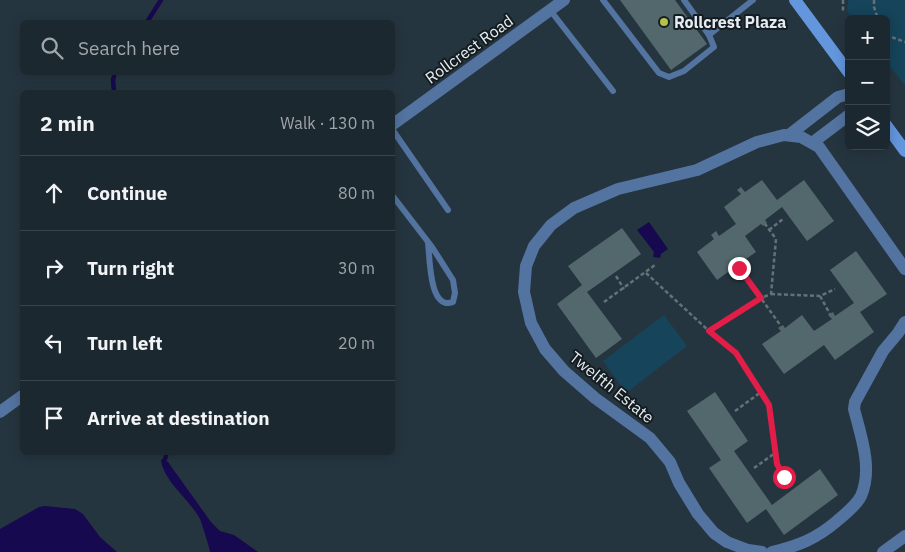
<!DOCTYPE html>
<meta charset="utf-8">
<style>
:root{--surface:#1c282f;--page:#253037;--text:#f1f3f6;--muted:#a0a6aa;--line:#3a444b}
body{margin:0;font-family:"IBM Plex Sans",sans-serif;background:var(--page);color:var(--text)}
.controls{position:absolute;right:15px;top:15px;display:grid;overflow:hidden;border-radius:8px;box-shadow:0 2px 12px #0003}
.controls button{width:45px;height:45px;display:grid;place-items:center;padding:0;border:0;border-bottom:1px solid var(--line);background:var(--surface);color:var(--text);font:25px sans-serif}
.stop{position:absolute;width:15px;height:15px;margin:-11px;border:4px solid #e11d48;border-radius:50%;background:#fff}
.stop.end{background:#e11d48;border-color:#fff;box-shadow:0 1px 5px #0008}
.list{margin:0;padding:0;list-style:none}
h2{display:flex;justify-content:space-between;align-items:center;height:65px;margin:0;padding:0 20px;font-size:21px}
h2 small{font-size:16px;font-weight:400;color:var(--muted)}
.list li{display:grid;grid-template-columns:32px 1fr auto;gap:15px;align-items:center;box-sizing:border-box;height:75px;padding:0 20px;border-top:1px solid var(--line)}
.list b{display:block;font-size:19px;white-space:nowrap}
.list em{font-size:16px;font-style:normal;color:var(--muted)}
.icon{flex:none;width:28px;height:28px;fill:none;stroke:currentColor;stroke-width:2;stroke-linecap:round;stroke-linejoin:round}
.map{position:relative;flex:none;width:905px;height:552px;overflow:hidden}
.search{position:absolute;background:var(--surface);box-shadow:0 2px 12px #0003;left:20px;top:20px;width:375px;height:55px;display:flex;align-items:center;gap:12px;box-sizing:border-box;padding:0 18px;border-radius:8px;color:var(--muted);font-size:19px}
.panel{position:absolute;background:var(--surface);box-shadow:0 2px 12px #0003;left:20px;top:90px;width:375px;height:365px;border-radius:8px}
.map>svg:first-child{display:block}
</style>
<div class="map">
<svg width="905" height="552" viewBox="0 0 905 552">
<rect width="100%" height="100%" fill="#25353f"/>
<g fill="#16445a">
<path d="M848,0h57v85l-19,-23v-43h-33l-6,-8z"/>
<path d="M664,315l23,31 -61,47 -23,-32z"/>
</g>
<g fill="#17094f">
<path d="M649,222l19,27 -7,5 -1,4 -7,-1 1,-5 -17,-22z"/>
<path d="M163,459l5,3 43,60 9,9 14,4 24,17h-48c0,-3 -9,-31 -10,-33 -10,-19 -36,-37 -39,-59z"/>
<path d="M45,506l30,3 8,5 17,23 17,15h-117v-23l39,-22z"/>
</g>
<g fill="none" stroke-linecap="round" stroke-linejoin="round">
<g stroke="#17094f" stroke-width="4.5">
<path d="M147,22l14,-22"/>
<path d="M114,92l-1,-12 2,-8"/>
<path d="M165,459l2,-7"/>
</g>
</g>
<g fill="#52686c">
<path d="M620,0h55l32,44 -36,26z"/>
<path d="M762,180l15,20 27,-20 30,41 -27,20 -25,-34 -17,13 2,3 -4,3 -2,-2 -16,12 11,16 -17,12 2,2 -4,4 -2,-3 -18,13 -20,-28 17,-13 -3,-4 5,-4 3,5 17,-12 -12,-17 17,-13 -4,-4 4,-3 4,5z"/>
<path d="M622,228l19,26 -54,38 35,47 -26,19 -39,-54 25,-19 -14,-19z"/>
<path d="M856,251l31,43 -27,18 14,20 -39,28 -11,-15 -40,29 -22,-30 19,-13 -3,-3 3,-2 2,-1 2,3 17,-13 12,16 18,-12 -4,-4 5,-3 2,4 19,-13 -24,-33z"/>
<path d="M715,392l33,49 -14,10 38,54 48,-36 18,26 -54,40 -18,-26 -19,14 -38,-55 12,-8 -34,-49z"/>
</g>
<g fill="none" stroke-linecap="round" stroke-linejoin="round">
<g stroke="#637179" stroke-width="2.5" stroke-dasharray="4 2.5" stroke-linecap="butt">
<path d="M843,0v11"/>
<path d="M874,0v7l4,12"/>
<path d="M886,35l19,7"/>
<path d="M769,230l14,-11"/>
<path d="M739,268l42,58"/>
<path d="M646,273l63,58 27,22 33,52 8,59 7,13"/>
<path d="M616,276l8,13"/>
<path d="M771,294l49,2 15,-7"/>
<path d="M820,296l10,18"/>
<path d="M604,302l51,-37"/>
<path d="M709,331l52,-33 10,-4 5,-55 -11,-15"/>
<path d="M735,411l26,-19"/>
<path d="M754,468l21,-15"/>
</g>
<g stroke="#5373a0" stroke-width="6">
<path d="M603,0l56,73 10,4 15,-6 30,-24 -5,-12 -25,-35"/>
<path d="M550,10l63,81"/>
<path d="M709,35l44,-35"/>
<path d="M392,129l56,81"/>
<path d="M392,195l40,52 21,33 2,13 -2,9c-24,9 -23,-44 -25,-59"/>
</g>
<g stroke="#5373a0" stroke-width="12">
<path d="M392,125l172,-125"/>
<path d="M789,135l49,-38 11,-3"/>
<path d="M812,143l37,-28"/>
<path d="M0,412l22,-16"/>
<path d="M762,552l-14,-2 -21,-8 -13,-9 -16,-19 -19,-31 -9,-21 -20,-24 -55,-40 -31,-27 -19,-22 -14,-26 -7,-31 2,-26 8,-20 17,-21 23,-17 44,-19 79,-19 60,-28 27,-7 17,2 18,10 86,122"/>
<path d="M772,552c26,-6 44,-13 65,-31 8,-7 19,-15 24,-25 12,-27 0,-60 -7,-87l1,-7 28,-51 15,-18 7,-11"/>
<path d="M883,552l22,-16"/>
</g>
<g stroke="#6396dd" stroke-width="12">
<path d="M795,0l54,73"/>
<path d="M886,125l19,26"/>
</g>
</g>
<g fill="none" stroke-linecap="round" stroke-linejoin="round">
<path stroke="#e11d48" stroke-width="6" d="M739,268l22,30 -52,33 27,22 33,52 8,59 7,13"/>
</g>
<circle fill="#b3c24b" stroke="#151c20" stroke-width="2" cx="664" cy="22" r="5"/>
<g text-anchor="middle" stroke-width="4" stroke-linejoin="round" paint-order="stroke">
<g font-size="16" font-weight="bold" fill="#e2ecf2" stroke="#151c20" text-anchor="start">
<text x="674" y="28">Rollcrest Plaza</text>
</g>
<g font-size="16" fill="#e2ecf2" stroke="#151c20">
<text transform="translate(469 49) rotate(-36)" y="6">Rollcrest Road</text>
<text transform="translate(612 387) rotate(39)" y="6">Twelfth Estate</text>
</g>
</g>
</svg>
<div class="controls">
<button>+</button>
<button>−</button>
<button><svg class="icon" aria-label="layers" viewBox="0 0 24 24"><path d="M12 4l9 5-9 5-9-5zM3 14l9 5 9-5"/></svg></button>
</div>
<div class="stop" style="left:784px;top:477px"></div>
<div class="stop end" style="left:739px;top:268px"></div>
<div class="search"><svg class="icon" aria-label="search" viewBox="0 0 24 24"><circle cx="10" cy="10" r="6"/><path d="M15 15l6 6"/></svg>Search here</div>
<section class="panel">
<h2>2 min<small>Walk · 130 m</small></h2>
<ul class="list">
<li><svg class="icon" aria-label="ahead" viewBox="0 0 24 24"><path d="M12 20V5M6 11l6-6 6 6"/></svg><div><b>Continue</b></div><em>80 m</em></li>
<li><svg class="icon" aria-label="right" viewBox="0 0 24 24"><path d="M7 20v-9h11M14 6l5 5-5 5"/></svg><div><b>Turn right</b></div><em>30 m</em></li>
<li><svg class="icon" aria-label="left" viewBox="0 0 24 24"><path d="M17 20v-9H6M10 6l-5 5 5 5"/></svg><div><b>Turn left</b></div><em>20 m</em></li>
<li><svg class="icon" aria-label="arrive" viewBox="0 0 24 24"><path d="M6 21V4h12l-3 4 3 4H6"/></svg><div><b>Arrive at destination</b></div></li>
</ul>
</section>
</div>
